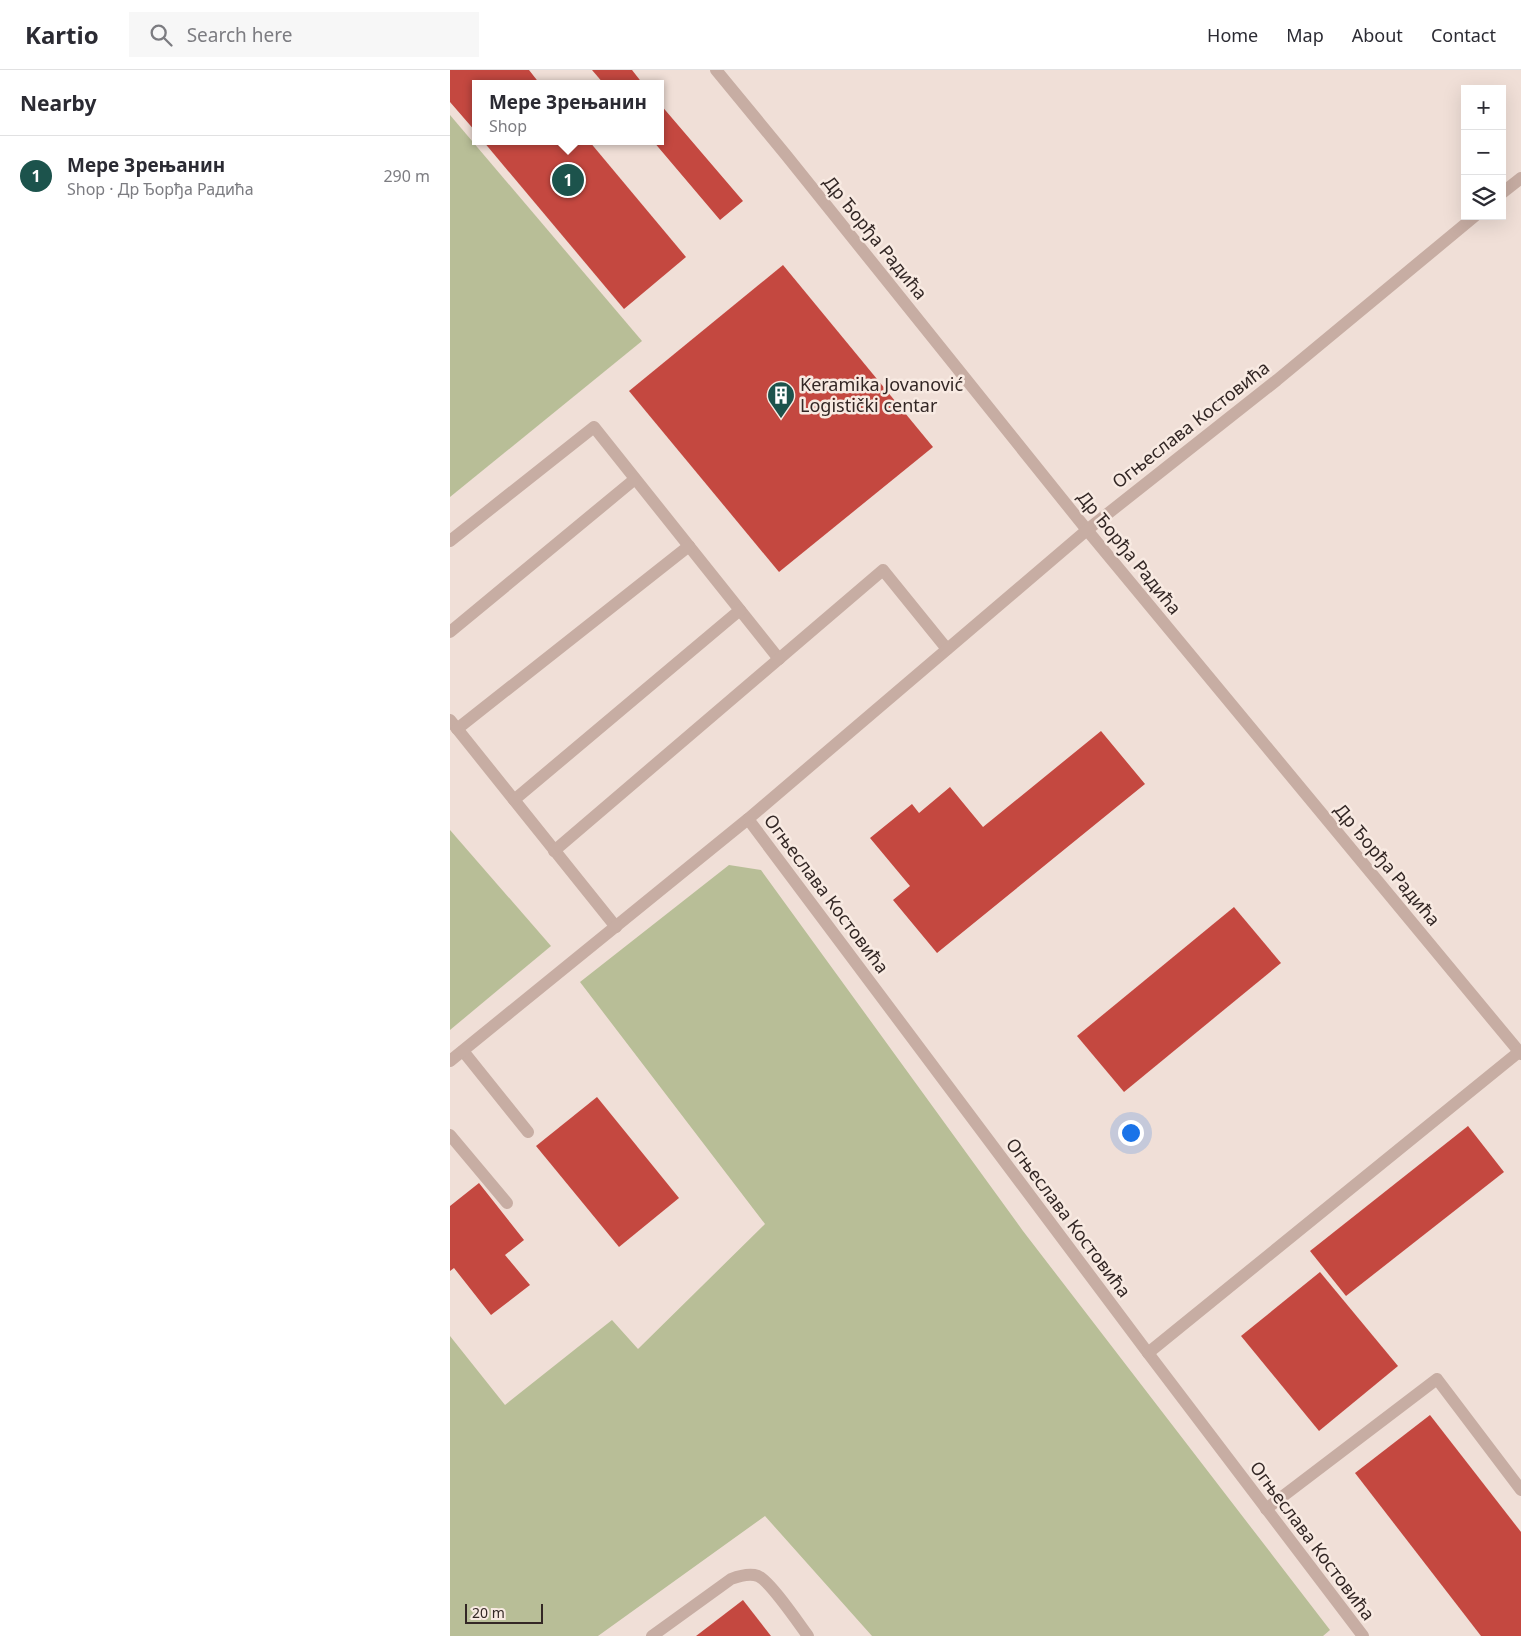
<!DOCTYPE html>
<meta charset="utf-8">
<style>
:root{--surface:#fff;--page:#f7f7f7;--text:#2b2b33;--muted:#7c7c81;--line:#e1e1e2;--accent:#1c534c}
body{margin:0;font-family:"Noto Sans",sans-serif;background:var(--page);color:var(--text)}
.controls{position:absolute;right:15px;top:15px;display:grid;overflow:hidden;border-radius:0px;box-shadow:0 5px 20px #0002}
.controls button{width:45px;height:45px;display:grid;place-items:center;padding:0;border:0;border-bottom:1px solid var(--line);background:var(--surface);color:var(--text);font:25px sans-serif}
.scale{position:absolute;left:15px;bottom:12px;width:78px;box-sizing:border-box;padding-left:5px;border:2px solid #332725;border-top:0;font-size:14px;line-height:18px;white-space:nowrap;color:#332725;-webkit-text-stroke:4px #f8eae2;paint-order:stroke}
.you{position:absolute;left:680px;top:1062px;width:18px;height:18px;margin:-12px;border:4px solid #fff;border-radius:50%;background:#1a73e8;box-shadow:0 0 0 8px #1a73e833}
.badge{display:grid;place-items:center;width:32px;height:32px;border-radius:50%;background:var(--accent);color:#fff;font-size:16px;font-weight:700}
.pin{position:absolute;translate:-50% -50%;border:2px solid #fff;box-shadow:0 1px 5px #0006}
.popup{position:absolute;left:22px;top:10px;width:192px;height:65px;box-sizing:border-box;display:grid;place-content:center;border-radius:0px;background:var(--surface);filter:drop-shadow(0 1px 4px #0005);font-size:16px;white-space:nowrap;color:var(--muted)}
.popup b{font-size:19px;color:var(--text)}
.popup::after{content:'';position:absolute;left:50%;top:100%;margin-left:-10px;border:10px solid transparent;border-top-color:var(--surface)}
.list{margin:0;padding:0;list-style:none}
h2{display:flex;justify-content:space-between;align-items:center;height:65px;margin:0;padding:0 20px;font-size:21px}
h2 small{font-size:16px;font-weight:400;color:var(--muted)}
.list li{display:grid;grid-template-columns:32px 1fr auto;gap:15px;align-items:center;box-sizing:border-box;height:80px;padding:0 20px;border-top:1px solid var(--line)}
.list b{display:block;font-size:19px;white-space:nowrap}
.list p{margin:0;font-size:16px;white-space:nowrap;color:var(--muted)}
.list em{font-size:16px;font-style:normal;color:var(--muted)}
.icon{flex:none;width:28px;height:28px;fill:none;stroke:currentColor;stroke-width:2;stroke-linecap:round;stroke-linejoin:round}
.map{position:relative;flex:none;width:1071px;height:1566px;overflow:hidden}
header{display:flex;align-items:center;gap:30px;box-sizing:border-box;height:70px;padding:0 25px;background:var(--surface);border-bottom:1px solid var(--line)}
header strong{font-size:24px}
nav{display:flex;gap:28px;margin-inline-start:auto;font-size:18px}
.search{width:350px;height:45px;background:var(--page);display:flex;align-items:center;gap:12px;box-sizing:border-box;padding:0 18px;border-radius:0px;color:var(--muted);font-size:19px}
main{display:flex}
aside{flex:1;background:var(--surface)}
.map>svg:first-child{display:block}
</style>
<header>
<strong>Kartio</strong>
<div class="search"><svg class="icon" aria-label="search" viewBox="0 0 24 24"><circle cx="10" cy="10" r="6"/><path d="M15 15l6 6"/></svg>Search here</div>
<nav><a>Home</a><a>Map</a><a>About</a><a>Contact</a></nav>
</header>
<main>
<aside>
<h2>Nearby<small></small></h2>
<ul class="list">
<li><span class="badge">1</span><div><b>Мере Зрењанин</b><p>Shop · Др Ђорђа Радића</p></div><em>290 m</em></li>
</ul>
</aside>
<div class="map">
<svg width="1071" height="1566" viewBox="0 0 1071 1566">
<rect width="100%" height="100%" fill="#f0dfd7"/>
<g fill="#b8be97">
<path d="M0,45l192,226 -192,156z"/>
<path d="M0,760l101,116 -101,84z"/>
<path d="M279,795l32,5 262,361 307,399 -7,6h-451l-107,-120 -167,120h-148v-300l55,69 107,-85 26,29 127,-125 -185,-242z"/>
</g>
<g fill="#c44840">
<path d="M0,0h79l11,14h-64v48l-26,-30z"/>
<path d="M142,0h40l11,14h-39z"/>
<path d="M210,34l83,97 -23,19 -67,-79h7z"/>
<path d="M33,71h106l97,116 -62,52z"/>
<path d="M333,195l150,182 -154,125 -150,-181z"/>
<path d="M651,661l44,53 -208,169 -44,-53 17,-14 -40,-48 42,-34 7,9 31,-26 33,40z"/>
<path d="M784,837l47,56 -157,129 -47,-56z"/>
<path d="M147,1027l82,101 -60,49 -83,-101z"/>
<path d="M1018,1056l36,46 -158,124 -36,-45z"/>
<path d="M29,1113l45,57 -19,15 25,30 -39,30 -37,-47 -4,3v-65z"/>
<path d="M870,1202l78,94 -79,65 -78,-95z"/>
<path d="M980,1345l91,117v104h-40l-126,-163z"/>
<path d="M293,1530l28,36h-75z"/>
</g>
<g fill="none" stroke-linecap="round" stroke-linejoin="round">
<g stroke="#c7ada3" stroke-width="12">
<path d="M0,471l144,-114 185,232"/>
<path d="M0,562l185,-153"/>
<path d="M0,650l166,207"/>
<path d="M7,659l232,-183"/>
<path d="M64,730l226,-190"/>
<path d="M104,781l329,-281 64,79"/>
<path d="M13,981l65,81"/>
<path d="M0,1065l57,68"/>
<path d="M816,1439l171,-130 84,111"/>
<path d="M202,1566l79,-57c8,-3 18,-6 27,-3 12,5 41,48 50,60"/>
</g>
<g stroke="#c7ada3" stroke-width="12">
<path d="M266,0l70,85 301,375 434,524"/>
<path d="M1052,123l19,-15"/>
<path d="M298,749l400,534 215,283"/>
<path d="M0,991l298,-242 339,-289 190,-150 198,-164"/>
<path d="M698,1283l371,-301"/>
</g>
</g>
<defs>
<g id="building-pin" transform="scale(1.4375)"><path d="M0 17L-7.5 6A9.5 9.5 0 1 1 7.5 6Z" fill="#1c534c" stroke="#f8eae2"/><path d="M-4-6H4V6H1V3H-1V6H-4ZM-2.5-4.3h1.7v1.8h-1.7ZM.8-4.3h1.7v1.8H.8ZM-2.5-1h1.7V.8h-1.7ZM.8-1h1.7V.8H.8Z" fill="#fff"/></g>
</defs>
<g fill-rule="evenodd">
<use href="#building-pin" x="331" y="325"/>
</g>
<g text-anchor="middle" stroke-width="5" stroke-linejoin="round" paint-order="stroke">
<g font-size="18" fill="#332725" stroke="#f8eae2">
<text transform="translate(425 168) rotate(51)" y="6">Др Ђорђа Радића</text>
<text transform="translate(741 355) rotate(-38)" y="6">Огњеслава Костовића</text>
<text transform="translate(679 483) rotate(51)" y="6">Др Ђорђа Радића</text>
<text transform="translate(937 795) rotate(50)" y="6">Др Ђорђа Радића</text>
<text transform="translate(376 824) rotate(53)" y="6">Огњеслава Костовића</text>
<text transform="translate(618 1148) rotate(53)" y="6">Огњеслава Костовића</text>
<text transform="translate(862 1471) rotate(53)" y="6">Огњеслава Костовића</text>
</g>
<g font-size="18" fill="#332725" stroke="#f8eae2" text-anchor="start">
<text x="350" y="321">Keramika Jovanović<tspan x="350" dy="21">Logistički centar</tspan></text>
</g>
</g>
</svg>
<div class="controls">
<button>+</button>
<button>−</button>
<button><svg class="icon" aria-label="layers" viewBox="0 0 24 24"><path d="M12 4l9 5-9 5-9-5zM3 14l9 5 9-5"/></svg></button>
</div>
<div class="scale">20 m</div>
<div class="you"></div>
<div class="pin badge" style="left:118px;top:110px">1</div>
<div class="popup"><b>Мере Зрењанин</b>Shop</div>
</div>
</main>
